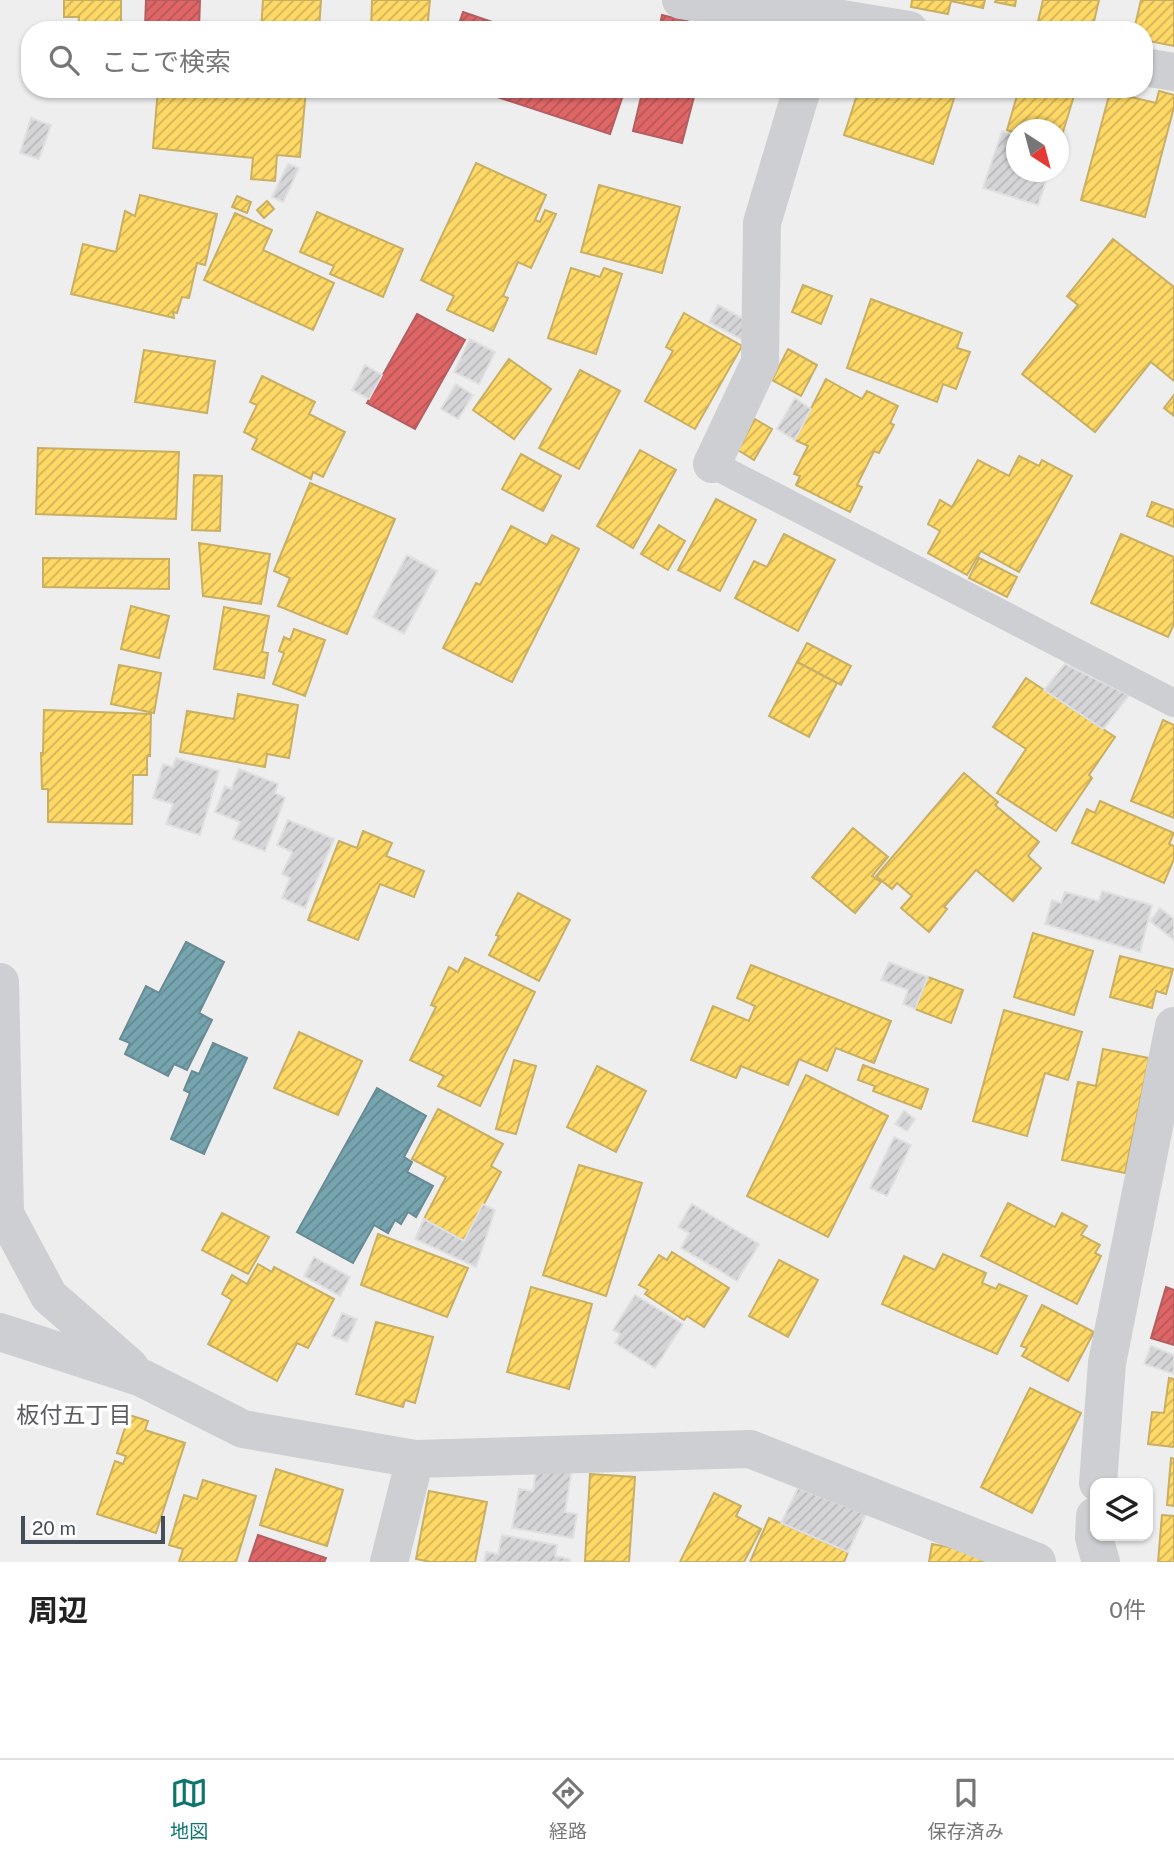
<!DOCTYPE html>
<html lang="ja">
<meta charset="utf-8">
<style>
:root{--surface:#fff;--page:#f2f2f2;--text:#222;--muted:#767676;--line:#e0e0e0;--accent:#0f766e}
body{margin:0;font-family:"Public Sans","Noto Sans JP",sans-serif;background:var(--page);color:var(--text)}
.controls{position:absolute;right:21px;bottom:21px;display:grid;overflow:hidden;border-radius:14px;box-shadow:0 2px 5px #0004}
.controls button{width:63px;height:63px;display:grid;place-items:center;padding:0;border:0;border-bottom:2px solid var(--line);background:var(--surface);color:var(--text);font:35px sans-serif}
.compass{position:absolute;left:1006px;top:119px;width:63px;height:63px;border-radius:50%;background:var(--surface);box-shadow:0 2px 5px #0004;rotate:144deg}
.scale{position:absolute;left:21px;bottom:18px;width:144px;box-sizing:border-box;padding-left:7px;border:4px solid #464d5b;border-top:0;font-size:19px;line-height:24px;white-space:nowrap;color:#464d5b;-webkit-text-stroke:5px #fff;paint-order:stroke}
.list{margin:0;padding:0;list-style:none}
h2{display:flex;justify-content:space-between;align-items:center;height:91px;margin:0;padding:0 28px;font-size:30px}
h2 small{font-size:23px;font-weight:400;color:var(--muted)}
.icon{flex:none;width:38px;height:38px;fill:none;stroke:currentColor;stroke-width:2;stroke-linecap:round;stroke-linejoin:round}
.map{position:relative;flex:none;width:1174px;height:1562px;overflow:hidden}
.search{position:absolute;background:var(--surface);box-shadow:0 2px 5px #0004;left:21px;right:21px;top:21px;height:77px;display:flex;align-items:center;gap:18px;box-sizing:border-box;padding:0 24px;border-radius:28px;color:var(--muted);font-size:26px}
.sheet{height:196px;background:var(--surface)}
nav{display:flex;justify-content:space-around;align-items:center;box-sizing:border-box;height:98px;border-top:2px solid var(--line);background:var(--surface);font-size:19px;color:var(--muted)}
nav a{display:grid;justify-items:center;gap:4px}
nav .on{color:var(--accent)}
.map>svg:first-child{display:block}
</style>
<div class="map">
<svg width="1174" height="1562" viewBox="0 0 1174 1562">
<defs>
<pattern id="homes-hatch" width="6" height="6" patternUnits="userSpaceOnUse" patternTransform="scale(1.75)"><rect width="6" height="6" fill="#ffd966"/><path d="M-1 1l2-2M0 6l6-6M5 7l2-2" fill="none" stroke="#d0b257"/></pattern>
<pattern id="shops-hatch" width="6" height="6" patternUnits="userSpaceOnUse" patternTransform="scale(1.75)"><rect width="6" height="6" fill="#e06666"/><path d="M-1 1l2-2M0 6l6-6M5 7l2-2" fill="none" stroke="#b75657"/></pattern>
<pattern id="public-hatch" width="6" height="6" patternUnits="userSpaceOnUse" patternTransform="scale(1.75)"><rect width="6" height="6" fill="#76a5af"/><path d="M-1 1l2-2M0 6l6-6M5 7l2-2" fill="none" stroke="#638991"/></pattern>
<pattern id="building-hatch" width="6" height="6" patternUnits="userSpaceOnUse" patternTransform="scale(1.75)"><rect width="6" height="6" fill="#d5d5d7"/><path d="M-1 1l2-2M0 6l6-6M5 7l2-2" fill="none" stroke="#b8b8bb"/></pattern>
</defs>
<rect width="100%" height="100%" fill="#efeeee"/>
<g fill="url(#homes-hatch)" stroke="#c8af63" stroke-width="2">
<path d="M64,0h57v28h-43l1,-11h-15z"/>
<path d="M263,0h58l-2,30h-58z"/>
<path d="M372,0h58l-3,30h-56z"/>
<path d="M912,0h73l-2,8 -32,-7 -3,13 -37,-7z"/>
<path d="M996,0h20l-1,6 -20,-4z"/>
<path d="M1043,0h56l-7,30h-36l-19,-4z"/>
<path d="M1141,0h33v46l-30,-6v-10h-10z"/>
<path d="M158,89h148l-6,68 -23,-2 -2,26 -24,-2 2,-21 -100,-10z"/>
<path d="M859,89h98l-24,75 -89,-29z"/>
<path d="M1019,89h57l-17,56 -1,-15h-42v3l-9,-3z"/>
<path d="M1159,91l15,4v12l-29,110 -64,-17 29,-108 46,11z"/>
<path d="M476,163l70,32 -11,25 5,2 5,-12 11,4 -25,54 -13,-6 -15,34 5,2 -15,33 -46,-21 7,-14 -33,-16z"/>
<path d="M599,185l81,22 -18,66 -81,-21z"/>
<path d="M140,195l77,19 -12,51 -8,-2 -8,35 -7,-1 -5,16 -4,-1 1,6 -103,-24 12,-50 33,8 9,-41 10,5z"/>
<path d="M237,196l14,6 -4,11 -15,-6z"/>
<path d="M267,201l7,8 -10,9 -7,-8z"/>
<path d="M317,212l86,37 -20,48 -53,-23 4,-8 -34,-14z"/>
<path d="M235,213l37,17 -9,20 71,33 -21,47 -109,-50z"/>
<path d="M1113,239l61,48v94l-23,-19 -56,70 -73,-58 56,-69 -11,-9z"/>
<path d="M571,268l29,9 4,-9 18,6 -26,80 -48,-16z"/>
<path d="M803,285l29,11 -11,28 -29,-12z"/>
<path d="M871,299l91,34 -5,15 13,4 -14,37 -13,-5 -6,18 -90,-34z"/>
<path d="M684,313l58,33 -47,83 -50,-28 28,-50 -7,-4z"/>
<path d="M788,349l29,16 -16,31 -29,-16z"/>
<path d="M144,350l71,11 -8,52 -72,-11z"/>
<path d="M509,359l42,30 -37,50 -41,-29z"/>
<path d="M580,370l40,21 -41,78 -40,-21z"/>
<path d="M262,376l53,26 -6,12 36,18 -22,45 -10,-5 -2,7 -59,-30 5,-10 -13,-7 13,-27 -7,-3z"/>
<path d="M826,379l36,20 5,-8 31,15 -8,17 4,2 -15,28 -5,-2 -17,34 5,2 -12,25 -54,-27 4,-9 -6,-2 14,-28 -13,-6z"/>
<path d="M1174,395v21l-10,-8z"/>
<path d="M755,419l17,10 -18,31 -16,-10z"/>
<path d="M38,448l141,4 -3,67 -140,-5z"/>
<path d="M640,450l36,20 -43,78 -36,-22z"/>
<path d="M521,454l40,22 -18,35 -41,-22z"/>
<path d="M1019,456l20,10 3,-6 30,16 -53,96 -38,-21 -14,24 -39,-22 12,-22 -12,-7 12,-24 12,7 26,-47 31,16z"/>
<path d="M194,475l28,1 -2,55 -28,-1z"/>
<path d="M310,483l85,36 -48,115 -69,-28 12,-28 -16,-7z"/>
<path d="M716,499l40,21 -36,71 -42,-21z"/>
<path d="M1152,502l22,8v17l-27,-11z"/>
<path d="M659,525l26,16 -17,29 -27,-16z"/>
<path d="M511,526l36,19 5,-10 27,14 -67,133 -69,-34 33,-65 4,2z"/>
<path d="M784,534l51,26 -37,71 -63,-33 19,-37 13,6z"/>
<path d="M1121,534l53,23v67l-6,13 -77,-34z"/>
<path d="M199,543l71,11 -9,50 -58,-8z"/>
<path d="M43,558l126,1v30l-126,-2z"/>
<path d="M979,558l38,19 -10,20 -38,-19z"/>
<path d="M131,606l38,10 -10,42 -38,-9z"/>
<path d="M224,607l45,9 -7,36 6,1 -4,25 -50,-9z"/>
<path d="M294,629l31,11 -20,56 -32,-12 11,-31 -5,-2 5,-14 6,3z"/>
<path d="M807,643l44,23 -10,19 -44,-23z"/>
<path d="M797,662l40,21 -28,54 -40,-21z"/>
<path d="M119,665l42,8 -7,40 -43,-9z"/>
<path d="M1026,678l89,59 -26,38 3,3 -36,53 -59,-38 29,-44 -33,-22z"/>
<path d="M238,694l60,11 -9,53 -22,-4 -2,13 -85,-15 7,-41 47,8z"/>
<path d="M44,710l107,4 -1,42h-3v19h-14l-1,49 -84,-2v-33h-6l-1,-36h2z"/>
<path d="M1163,720l11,5v93l-43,-17z"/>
<path d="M964,773l34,29 -3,3 44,37 -11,14 13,12 -28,33 -37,-31 -32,37 3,2 -18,23 -28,-24 11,-12 -15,-13 -5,6 -16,-13z"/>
<path d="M1100,801l74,32 -5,11 5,2v13l-10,24 -92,-40 15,-34 8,4z"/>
<path d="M853,828l35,29 -16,19 9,6 -26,31 -43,-36z"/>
<path d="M363,831l29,12 -6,13 38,15 -10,26 -34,-13 -22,56 -50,-20 31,-79 18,7z"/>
<path d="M518,893l52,27 -31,61 -50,-26 10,-19 -3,-1z"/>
<path d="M1033,933l60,18 -19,64 -60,-18z"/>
<path d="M1120,956l53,13 -7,25 -10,-3 -4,17 -42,-11z"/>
<path d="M465,958l70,34 -55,114 -42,-20 6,-10 -34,-16 26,-53 -5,-2 18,-38 9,5z"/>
<path d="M751,965l140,56 -17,42 -38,-15 -9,23 -28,-12 -11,26 -47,-19 -5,12 -45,-18 22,-54 36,15 6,-15 -18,-8z"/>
<path d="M928,977l35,13 -12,33 -36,-14z"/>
<path d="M1004,1010l78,22 -14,48 -23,-7 -18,63 -54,-15z"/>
<path d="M299,1032l63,29 -24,54 -64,-27z"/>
<path d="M1103,1049l46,9 -24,115 -63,-13 16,-78 18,4z"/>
<path d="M514,1060l22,6 -20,68 -20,-5z"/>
<path d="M863,1065l65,24 -7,20 -48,-18 2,-5 -17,-6z"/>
<path d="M597,1066l49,25 -30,61 -49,-25z"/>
<path d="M806,1075l82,41 -60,121 -81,-41z"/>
<path d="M438,1109l65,35 -12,22 10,6 -37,69 -40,-22 22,-42 -34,-18z"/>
<path d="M579,1165l63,18 -36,113 -63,-21z"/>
<path d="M1008,1203l47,24 7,-14 25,13 -6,9 19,10 -5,8 6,3 -24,48 -96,-48z"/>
<path d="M222,1213l47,24 -21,37 -46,-24z"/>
<path d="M378,1234l90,34 -21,49 -86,-32z"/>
<path d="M672,1252l57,36 -25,39 -17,-11 -3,4 -39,-26 3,-4 -9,-5 20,-30 8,5z"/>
<path d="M943,1254l43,19 -4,10 14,6 3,-5 28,12 -30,58 -115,-50 22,-48 31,14z"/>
<path d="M779,1260l39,20 -30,57 -39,-21z"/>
<path d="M258,1264l14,8 2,-5 60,32 -26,49 -11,-5 -20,38 -69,-37 24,-44 -10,-6 10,-19 15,9z"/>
<path d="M531,1287l61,17 -23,85 -62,-17z"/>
<path d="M1042,1305l52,27 -26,49 -46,-25 5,-8 -6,-2z"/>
<path d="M376,1322l57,15 -18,66 -10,-3 -2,7 -47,-13z"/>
<path d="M1169,1378l5,1v68l-26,-3 4,-32 12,1z"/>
<path d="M1030,1388l51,25 -49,100 -51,-26z"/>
<path d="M129,1415l19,6 -3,9 40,13 -29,90 -59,-19 18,-53 8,3 3,-8 -9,-3z"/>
<path d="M1171,1458l3,1v47l-7,-1z"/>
<path d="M276,1469l67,21 -16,56 -67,-21z"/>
<path d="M590,1474l45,3 -6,85 -44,-1z"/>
<path d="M203,1480l53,16 -20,66h-57l4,-13 -14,-4 15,-50 13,4z"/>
<path d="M429,1491l58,11 -12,60h-44l-15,-3z"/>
<path d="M714,1493l27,13 -5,10 25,13 -17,33h-64z"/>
<path d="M1162,1515l12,1v46h-16z"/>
<path d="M769,1518l79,34 -4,10h-94z"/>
<path d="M932,1544l65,12 -1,6h-67z"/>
</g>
<g fill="url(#shops-hatch)" stroke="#b25e63" stroke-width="2">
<path d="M146,0h54l-1,29 -54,-2z"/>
<path d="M463,12l53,18h-59z"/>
<path d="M662,15l49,12v3h-52z"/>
<path d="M473,89h152l-15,45z"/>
<path d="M643,89h53l-14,54 -49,-12z"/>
<path d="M417,314l48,26 -50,89 -48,-26z"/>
<path d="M1166,1287l8,3v55l-23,-7z"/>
<path d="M258,1535l68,23 -2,4h-75z"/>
</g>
<g fill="url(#public-hatch)" stroke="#688b96" stroke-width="2">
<path d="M186,942l38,20 -25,51 13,7 -25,50 -13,-6 -6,12 -43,-22 5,-11 -10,-4 26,-53 13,7z"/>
<path d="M213,1043l34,15 -43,96 -33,-15 19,-46 -6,-3 8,-19 7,3z"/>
<path d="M377,1088l49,28 -22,41 8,5 -5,10 26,14 -17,31 -8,-5 -7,12 -6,-4 -7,13 -14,-8 -21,38 -56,-31z"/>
</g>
<g fill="url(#building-hatch)" stroke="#e0e0e1" stroke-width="2">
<path d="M31,118l20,7 -12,34 -19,-6z"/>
<path d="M1002,131l14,5v36h33l-11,33 -55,-17z"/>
<path d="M288,164l11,4 -16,34 -11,-5z"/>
<path d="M718,305l33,18 -9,17 -33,-18z"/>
<path d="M470,339l25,13 -16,32 -25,-12z"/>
<path d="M365,365l17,10 -13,24 -17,-9z"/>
<path d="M456,384l17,11 -15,24 -17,-10z"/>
<path d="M795,398l16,11 -16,31 -18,-11z"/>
<path d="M407,555l30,16 -33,63 -31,-17z"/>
<path d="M1065,664l64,31 -26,34 -59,-39z"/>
<path d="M176,758l43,13 -19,64 -34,-11 7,-20 -20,-6 10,-34 10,3z"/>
<path d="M239,769l39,15 -3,9 10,5 -20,53 -32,-12 7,-17 -25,-10 10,-26 6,3z"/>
<path d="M288,820l46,19 -29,69 -23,-10 8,-20 -8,-4 10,-22 -15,-7z"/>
<path d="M1102,891l50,14 -12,47 -95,-28 7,-24 9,3 4,-11 34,9z"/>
<path d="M1160,908l14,11v21l-24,-19z"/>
<path d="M889,962l39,15 -13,32 -12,-5 5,-14 -27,-10z"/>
<path d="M904,1111l11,8 -8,12 -12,-7z"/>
<path d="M894,1137l17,8 -24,51 -17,-8z"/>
<path d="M483,1204l12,6 -19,57 -61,-28 9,-20 40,22z"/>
<path d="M692,1204l67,40 -22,37 -56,-33 8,-15 -11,-6z"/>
<path d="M314,1257l36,20 -10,19 -36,-20z"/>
<path d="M635,1295l48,29 -28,44 -40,-25 5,-9 -7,-4z"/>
<path d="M342,1313l15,6 -10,23 -15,-6z"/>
<path d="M1151,1346l23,9v19l-30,-10z"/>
<path d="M538,1457l35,5 -8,50 12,2 -4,24 -61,-10 7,-39 14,2z"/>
<path d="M798,1488l68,26 -18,38 -67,-29z"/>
<path d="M502,1535l55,10 -2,11 15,3v3h-86l2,-10 12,2z"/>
</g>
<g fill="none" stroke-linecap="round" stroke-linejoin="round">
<path stroke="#cdcfd2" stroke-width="28" d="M712,464l462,239"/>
<g stroke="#cdcfd2" stroke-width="38">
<path d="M681,0l143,16 85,14"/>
<path d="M1144,67l30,5"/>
<path d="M712,464l48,-102 2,-139 40,-134"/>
<path d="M0,982l5,232 44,82 81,71"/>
<path d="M0,1332l142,46 101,51 172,30 335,-10 287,113"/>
<path d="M1098,1483l9,-120 67,-337"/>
<path d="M1095,1516l-1,22 7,24"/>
<path d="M389,1562l26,-103"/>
</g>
</g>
<g text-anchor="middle" stroke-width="7" stroke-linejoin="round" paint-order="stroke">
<g font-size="23" fill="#5a5c62" stroke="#fff">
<text x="74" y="1423">板付五丁目</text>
</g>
</g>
</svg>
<div class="controls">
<button><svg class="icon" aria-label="layers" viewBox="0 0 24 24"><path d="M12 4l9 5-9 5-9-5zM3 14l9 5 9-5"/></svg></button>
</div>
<svg class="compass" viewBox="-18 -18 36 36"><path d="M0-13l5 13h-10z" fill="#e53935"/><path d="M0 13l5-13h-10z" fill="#767676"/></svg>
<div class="scale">20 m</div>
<div class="search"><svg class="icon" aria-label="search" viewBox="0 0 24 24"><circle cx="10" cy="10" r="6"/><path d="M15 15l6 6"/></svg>ここで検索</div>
</div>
<section class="sheet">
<h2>周辺<small>0件</small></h2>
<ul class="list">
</ul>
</section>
<nav>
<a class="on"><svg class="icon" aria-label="map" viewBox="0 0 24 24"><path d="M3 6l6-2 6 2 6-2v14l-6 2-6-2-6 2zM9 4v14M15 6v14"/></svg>地図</a>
<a><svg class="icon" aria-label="directions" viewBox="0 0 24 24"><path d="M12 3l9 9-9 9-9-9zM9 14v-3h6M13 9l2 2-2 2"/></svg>経路</a>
<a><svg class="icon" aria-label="saved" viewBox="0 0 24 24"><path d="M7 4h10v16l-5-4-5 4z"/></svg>保存済み</a>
</nav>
